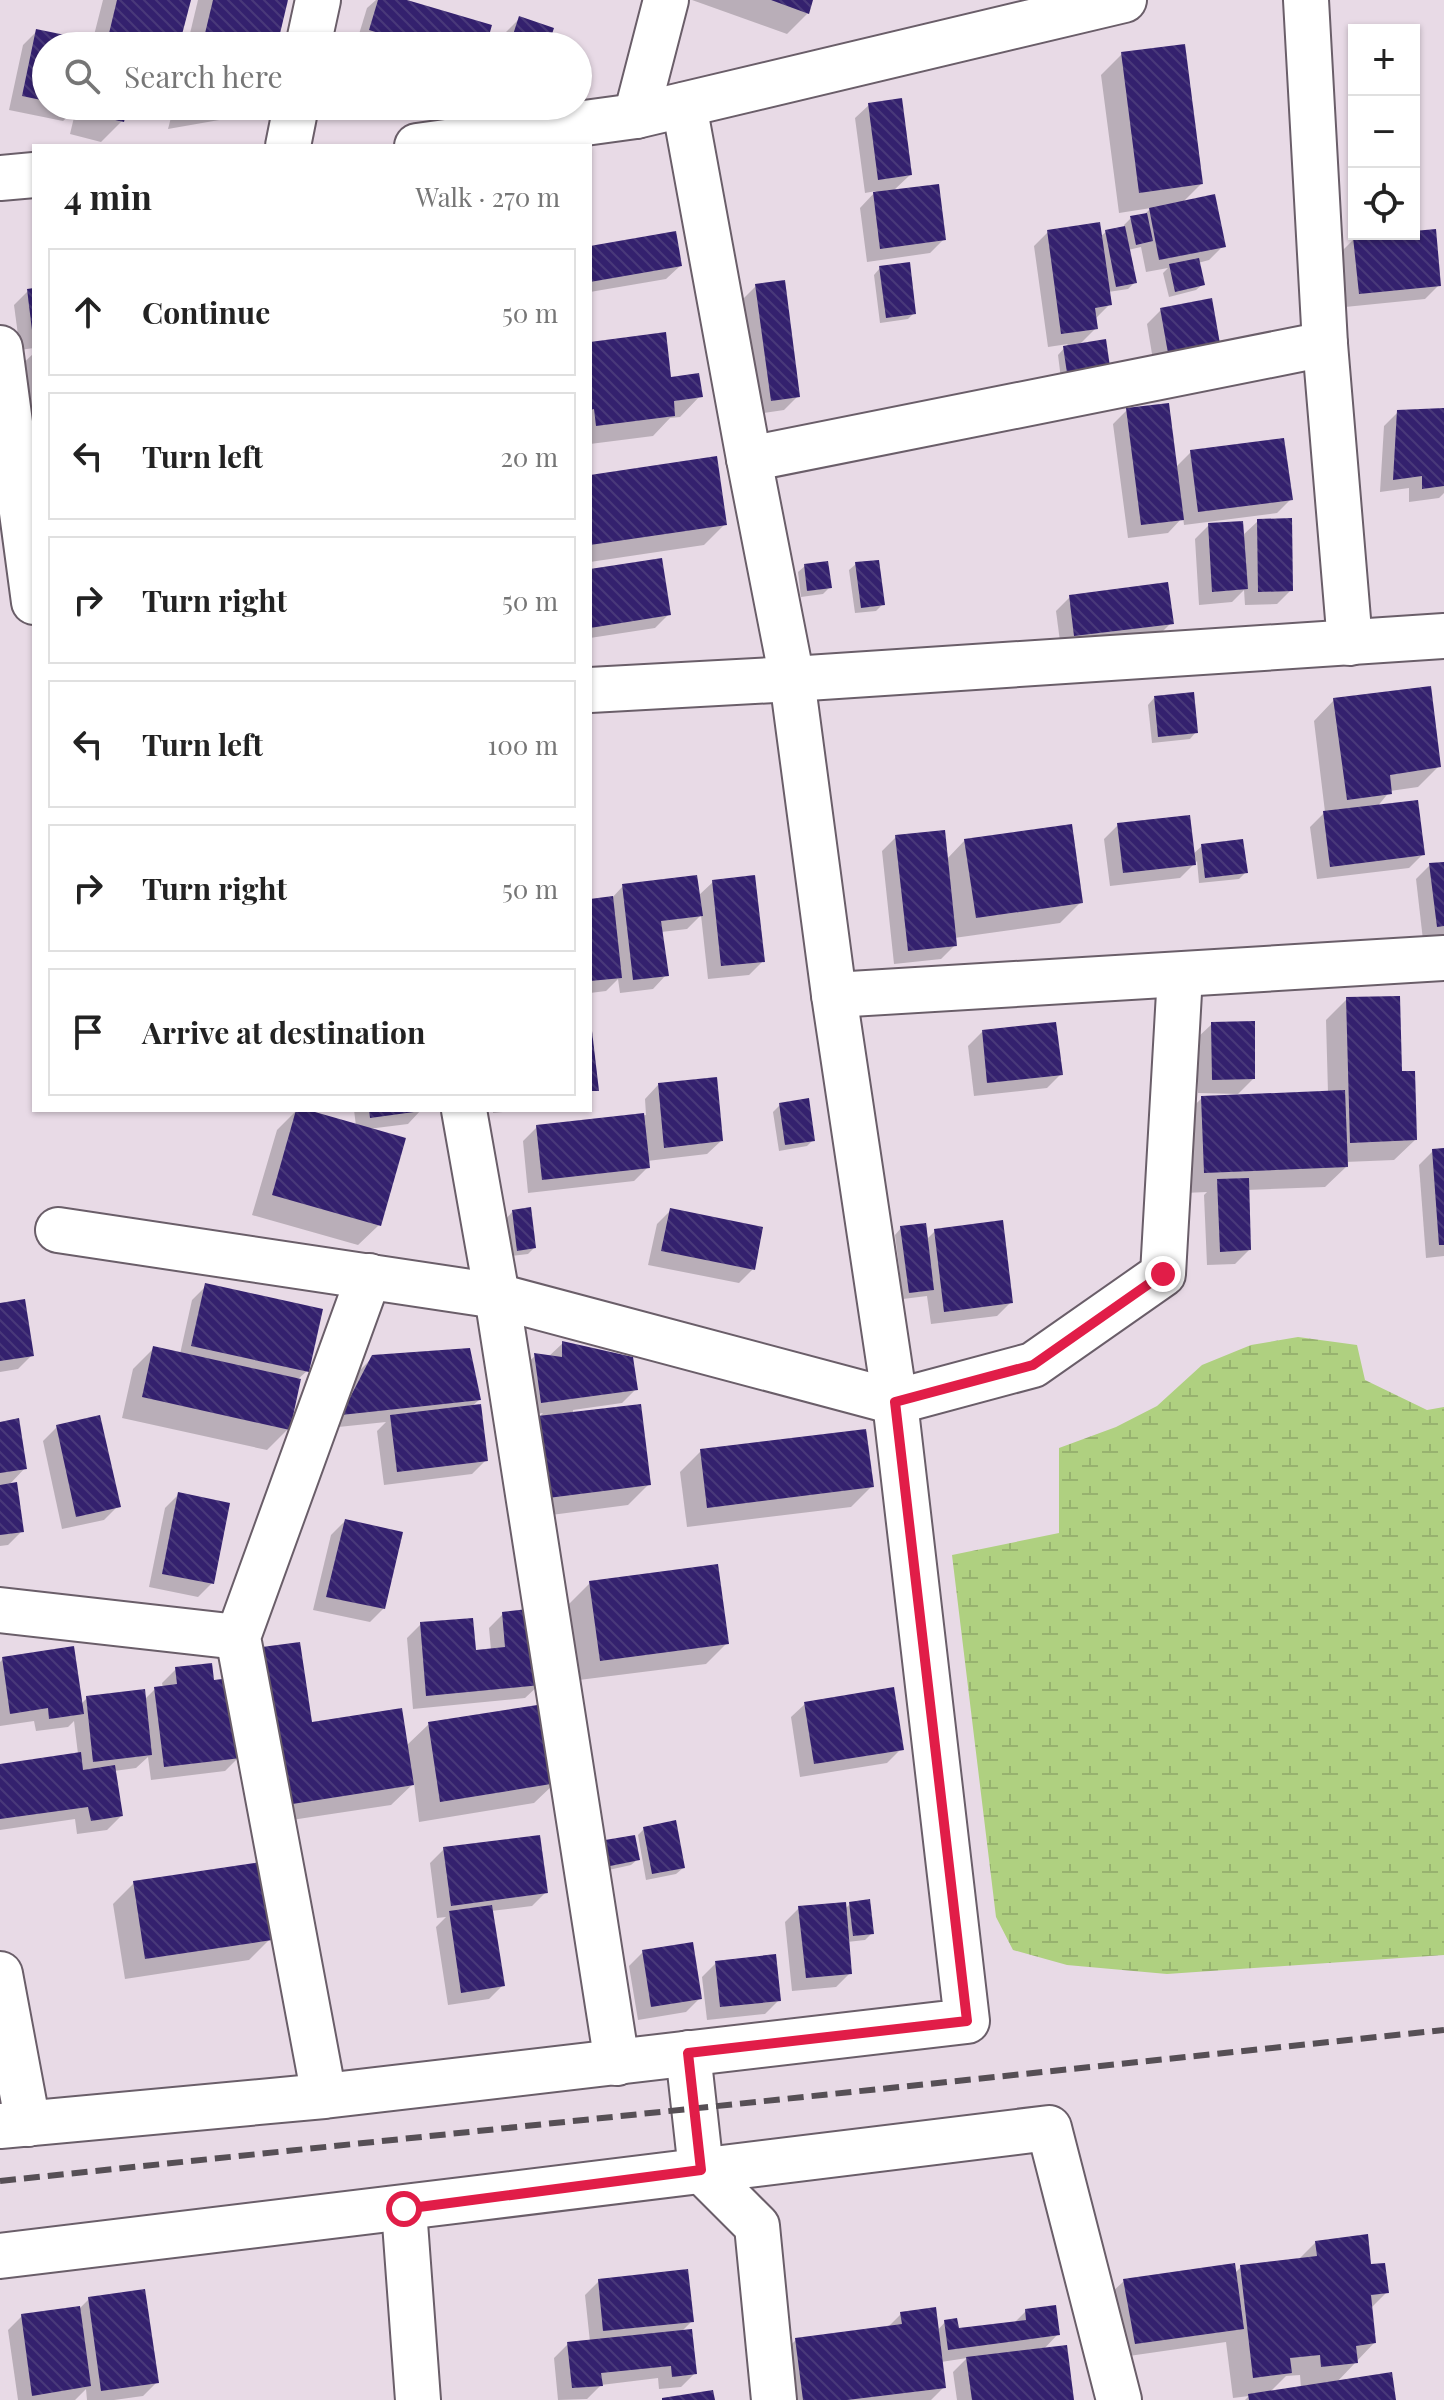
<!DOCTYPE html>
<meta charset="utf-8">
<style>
:root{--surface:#fff;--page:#f6f6f6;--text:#222;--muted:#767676;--line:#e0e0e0}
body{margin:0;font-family:"Playfair Display",serif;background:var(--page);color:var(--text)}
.controls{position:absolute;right:24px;top:24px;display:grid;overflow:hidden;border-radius:0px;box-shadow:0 2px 6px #0004}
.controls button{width:72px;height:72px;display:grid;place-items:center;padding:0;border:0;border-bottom:2px solid var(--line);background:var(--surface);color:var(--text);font:40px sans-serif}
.stop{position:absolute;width:24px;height:24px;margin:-18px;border:6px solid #e11d48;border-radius:50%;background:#fff}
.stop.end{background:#e11d48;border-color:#fff;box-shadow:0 2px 8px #0008}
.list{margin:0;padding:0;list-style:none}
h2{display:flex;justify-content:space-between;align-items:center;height:104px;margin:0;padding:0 32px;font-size:34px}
h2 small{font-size:26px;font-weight:400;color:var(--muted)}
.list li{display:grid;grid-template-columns:52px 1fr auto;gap:24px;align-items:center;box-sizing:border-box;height:128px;margin:0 16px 16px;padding:0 16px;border:2px solid var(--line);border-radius:0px}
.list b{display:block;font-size:30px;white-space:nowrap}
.list em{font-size:26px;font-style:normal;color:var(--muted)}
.icon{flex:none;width:44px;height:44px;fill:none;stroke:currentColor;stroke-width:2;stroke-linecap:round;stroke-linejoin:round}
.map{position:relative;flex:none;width:1444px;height:2400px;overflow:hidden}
.search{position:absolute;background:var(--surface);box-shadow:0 2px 6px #0004;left:32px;top:32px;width:560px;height:88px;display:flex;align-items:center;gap:20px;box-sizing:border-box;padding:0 28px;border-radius:44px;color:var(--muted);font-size:30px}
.panel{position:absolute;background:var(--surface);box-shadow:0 2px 6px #0004;left:32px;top:144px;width:560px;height:968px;border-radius:0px}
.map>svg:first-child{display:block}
</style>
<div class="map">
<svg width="1444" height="2400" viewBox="0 0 1444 2400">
<defs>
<pattern id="wetland-marsh" width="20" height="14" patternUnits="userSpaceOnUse" patternTransform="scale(2)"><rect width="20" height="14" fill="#afd080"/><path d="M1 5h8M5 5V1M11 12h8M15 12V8" fill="none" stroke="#97b26f"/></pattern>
<pattern id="building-back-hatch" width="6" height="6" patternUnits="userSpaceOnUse" patternTransform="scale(2)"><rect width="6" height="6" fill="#34216e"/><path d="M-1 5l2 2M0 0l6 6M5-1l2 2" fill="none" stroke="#49397a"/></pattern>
</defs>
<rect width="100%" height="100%" fill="#e8dae6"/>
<path fill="url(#wetland-marsh)" d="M1298,1337l59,8 8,35 62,30 17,-3v548l-277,19 -100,-9 -54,-15 -17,-33 -44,-362 107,-22v-85l57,-21 41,-21 45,-41 49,-20z"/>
<g fill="#0003" fill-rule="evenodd">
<path d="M103,0h86l-12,46h-131v60h107l-8,9 -20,-5 -3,11 -21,21 -31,-8 6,-25 -13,12 -54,-11 14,-65 14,-14 55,12z"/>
<path d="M198,0h88l-11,46h-88z"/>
<path d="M376,0h24l84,46h-122l-6,-2 11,-36z"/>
<path d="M692,0h119l-3,13 -21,21z"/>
<path d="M519,19l27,27h-59l9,-8 7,2 2,-7z"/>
<path d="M1122,54l79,130 -19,19 41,43 -14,14 -11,3 5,21 -7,6 -27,7 -6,-24 5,-5 -22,4 -5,-25 -13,3 7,32 -7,7 -20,3 2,12 -15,15 1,9 -18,18 24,26 -41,7 -3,-24 10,-11 -20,3 -14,-101 14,-14 52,5 6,-5 19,-4 -1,-3 7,-7 13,-3 7,-7 -32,5 -18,-138z"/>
<path d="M869,105l41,70 -17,16 51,48 -14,14 -63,9 -7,-54 16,-17 -11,2 -10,-75z"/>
<path d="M174,106h78l-10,10 -74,13z"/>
<path d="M1414,233l25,52 -14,14 -80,8 -5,-54 14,-14z"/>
<path d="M590,248l90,18 -14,13 -76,13z"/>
<path d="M880,268l34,45 -6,6 -28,4 -6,-48z"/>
<path d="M756,286l42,110 -14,14 -27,4 -15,-114z"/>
<path d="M34,290v58l-14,2 -6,-45 14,-14z"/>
<path d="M1161,310l57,33 -64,23 -7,-42z"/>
<path d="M590,344l80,35 30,17 -20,21 -10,1 -17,18 -63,8z"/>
<path d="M34,353v63l-10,1 -6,-49z"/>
<path d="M1127,410l48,58 16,-16 100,47 -14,14 -93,12 -1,-8 -15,16 -40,5 -15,-114z"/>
<path d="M1444,410v83l-5,5 -30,4v-14l-29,4 4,-66 14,-14z"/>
<path d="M590,477l135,47 -21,21 -114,17z"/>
<path d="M1258,521l33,69 -14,14 -32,1 -1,-15 -12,12 -33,3 -4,-66 16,-16v2l31,11z"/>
<path d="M856,564l27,40 -7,7 -21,2 -6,-43z"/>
<path d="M805,566l25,21 -7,7 -22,3 -3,-25z"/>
<path d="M590,571l79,43 -14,14 -65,10z"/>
<path d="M1070,597l101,26 -14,14 -96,12 -5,-38z"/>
<path d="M1154,698l42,34 -6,7 -38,4 -4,-38z"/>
<path d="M1334,700l105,66 -21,21 -28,4 -13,16 46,47 -14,14 -92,11 -7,-52 15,-15 -11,-91z"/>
<path d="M1118,825l74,30 10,-9 44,26 -7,7 -40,4 -2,-22 -17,17 -70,8 -6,-47z"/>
<path d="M896,837l50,23 19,-20 116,62 -21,21 -106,15 1,7 -14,14 -47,5 -12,-113z"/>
<path d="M1444,864v74l-21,2 -7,-61 14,-14z"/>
<path d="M713,882l50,79 -14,14 -41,4 -7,-64 -14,14 -26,3 5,43 -13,14 -33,4 -2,-14 -12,12 -16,2v-92l21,-2 12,-13 75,10z"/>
<path d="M1347,999l53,75 15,66 -21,20 -49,2 1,5 -21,20 -78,3 2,60 -14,14 -28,1 -3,-70 3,-3 -23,1 -3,-75 21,-20 126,-5 -2,-73z"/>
<path d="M1212,1024l41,55 -15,15 -40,-1v-56z"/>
<path d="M982,1032l79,42 -14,14 -73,8 -6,-50z"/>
<path d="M658,1085l63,56 -14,13 -60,7 1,6 -14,14 -106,12 -5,-52 14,-14 109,-12 -1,-16z"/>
<path d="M780,1105l33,35 -6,6 -28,5 -6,-39z"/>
<path d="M297,1110l59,16 -2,-16h67l-13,14 -40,5 11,96 -21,20 -106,-30 25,-85z"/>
<path d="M493,1110h30l-30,3z"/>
<path d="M1444,1150v106l-18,2 -7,-93 14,-14z"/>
<path d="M671,1210l82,59 -14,14 -91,-18 9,-41z"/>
<path d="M512,1212l22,36 -6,6 -17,2 -5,-37z"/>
<path d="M901,1228l25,12 9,-9 76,71 -14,14 -66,8 -4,-28 -24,3 -8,-64z"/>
<path d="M206,1286l101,85 -10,9 -9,49 -21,21 -145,-32 11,-49 21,-21 26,6 12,-54z"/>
<path d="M0,1305l32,50 -14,14 -18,3z"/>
<path d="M563,1343l73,46 -14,14 -49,7v4l76,70 -21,21 -100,13 -10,-80 25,-25 -16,3 -6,-47 14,-13 13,1z"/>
<path d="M373,1357l106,43 -8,7 15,53 -14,14 -88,11 -7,-54 9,-9 -57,6 29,-56z"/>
<path d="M0,1424l25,44 -17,18 14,45 -14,14 -8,1z"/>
<path d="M57,1427l61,79 -14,14 -42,9 -19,-88z"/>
<path d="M701,1451l171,35 -21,21 -164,20 -7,-55z"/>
<path d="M179,1494l33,89 -14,14 -49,-10 16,-79z"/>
<path d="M345,1521l39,87 -14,14 -57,-12 18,-75z"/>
<path d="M590,1583l137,60 -21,21 -127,16 -10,-76z"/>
<path d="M503,1614l36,71 -14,13 -112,11 -6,-71 14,-14 53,28 17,-2 -2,-22z"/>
<path d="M3,1659l78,45 6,-6 57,2 11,-11 8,-1 -1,-5 14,-14 36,13 27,75 -14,14 -74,9 -3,-23 -12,11 -22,3 7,45 -14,14 -30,4 -2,-15 -75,11v-64l78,-12 -4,-33 -6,6 -32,4 -2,-10 -34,5v-64z"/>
<path d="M805,1704l96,45 -14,14 -87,14 -9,-60z"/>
<path d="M310,1724l96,22 23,-22 126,59 -21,20 -115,19 -5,-39 -23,22 -126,19z"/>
<path d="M644,1829l39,39 -7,6 -30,6 -8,-45z"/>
<path d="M606,1842l32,17 -7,6 -27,6 -5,-23z"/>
<path d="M444,1849l102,43 -14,14 -41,5 12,74 -14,14 -41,6 -12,-78 10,-10 -9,1 -7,-55z"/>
<path d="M134,1883l136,56 -21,21 -124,19 -12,-75z"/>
<path d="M850,1904l22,29 -7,7 -18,2 3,31 -14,14 -44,4 -7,-69 14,-14 46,1z"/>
<path d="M643,1952l57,46 -14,14 -48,8 -9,-54z"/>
<path d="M716,1963l63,37 -14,14 -58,6 -5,-43z"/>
<path d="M1316,2242l53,25 18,25 -17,17 4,34 -38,40 58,17h-149l4,-4 -16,2 -7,-56 -104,15 -12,-63 14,-13 110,-7 7,-7 57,-7zM1300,2375l1,13 -31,4 16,-16z"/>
<path d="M599,2281l93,40 -12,12 15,40 -14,14 -22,2 -1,-11 -57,7 -14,14 -29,1 -4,-42 14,-14 22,-2 -5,-47z"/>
<path d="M89,2299l68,83 -14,14 -29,4h-27l-1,-11 -11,11h-57l-10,-70 14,-14 56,-6z"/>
<path d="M1026,2311l32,23 -15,16 29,50h-115l-4,-28 14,-14 -26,4 3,25 -13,13h-151l-5,-40 21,-20 91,-12 14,-14 36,17 8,-9 12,9 56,-7z"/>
</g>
<g fill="url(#building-back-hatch)">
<path d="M117,0h74l-12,46h-73z"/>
<path d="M213,0h75l-11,46h-75z"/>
<path d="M378,0h29l85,25 -6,21h-65l-52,-16z"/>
<path d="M771,0h42l-4,14z"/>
<path d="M519,16l35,12 -6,18h-56l3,-11 16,6z"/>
<path d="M36,29l58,12 -1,5h-47v55l-24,-5z"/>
<path d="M1185,44l18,140 -64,9 -18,-141z"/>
<path d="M902,98l10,77 -34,5 -10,-77z"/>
<path d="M91,106h37l-4,16 -35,-8z"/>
<path d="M939,184l7,56 -66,9 -7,-57z"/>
<path d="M1215,194l11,53 -67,13 -10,-52z"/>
<path d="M1147,213l6,28 -17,4 -6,-29z"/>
<path d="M1100,222l12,83 -17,3 3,21 -37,5 -14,-104z"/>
<path d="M1125,226l12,57 -21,4 -11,-57z"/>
<path d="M1436,229l5,57 -82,8 -6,-57 61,-3v-3z"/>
<path d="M676,231l6,35 -92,16v-36z"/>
<path d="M1199,258l6,27 -30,7 -6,-28z"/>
<path d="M910,262l6,52 -30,4 -7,-52z"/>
<path d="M785,280l15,117 -29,4 -16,-117z"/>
<path d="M34,288v41l-2,1 -5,-41z"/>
<path d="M1212,298l8,46 -52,9 -8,-45z"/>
<path d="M666,332l5,45 28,-4 4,24 -29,4 1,15 -79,10 -2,-17 -4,1v-68z"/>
<path d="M1106,339l4,28 -43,6 -4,-27z"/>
<path d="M1169,403l15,117 -43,5 -15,-117z"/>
<path d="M1444,408v78l-22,3v-13l-29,4 4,-70z"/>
<path d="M1284,438l9,62 -95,12 -8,-62z"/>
<path d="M717,456l10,69 -137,20v-70z"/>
<path d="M1292,518l1,73 -35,1 -1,-73z"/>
<path d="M1243,521l5,68 -36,3 -4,-69z"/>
<path d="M662,558l9,57 -81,13v-59z"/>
<path d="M879,560l6,45 -24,3 -6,-46z"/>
<path d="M828,561l4,27 -25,3 -3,-27z"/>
<path d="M1168,582l6,42 -100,12 -5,-41z"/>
<path d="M1431,686l10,81 -51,8 2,19 -45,6 -14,-102z"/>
<path d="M1194,692l4,41 -40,4 -4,-41z"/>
<path d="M1418,800l7,55 -95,12 -7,-56z"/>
<path d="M1190,815l6,50 -73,8 -6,-50z"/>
<path d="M1072,824l11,79 -107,15 -12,-79z"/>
<path d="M945,830l12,116 -49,5 -13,-116z"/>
<path d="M1243,839l5,34 -43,5 -4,-34z"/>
<path d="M1444,862v64l-7,1 -8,-64z"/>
<path d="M697,875l6,41 -42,5 8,55 -36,4 -11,-96z"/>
<path d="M755,875l10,87 -44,4 -9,-86z"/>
<path d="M613,896l9,82 -32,3v-82z"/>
<path d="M1400,996l2,75h13l2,69 -67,3 -4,-146z"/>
<path d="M1255,1021v58l-43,1 -1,-58z"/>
<path d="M1056,1022l7,53 -76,8 -5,-53z"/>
<path d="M590,1031h2l7,60h-9z"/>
<path d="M717,1077l6,64 -59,7 -6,-65z"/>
<path d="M1345,1090l3,77 -144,6 -3,-77z"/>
<path d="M809,1098l6,43 -30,4 -6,-42z"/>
<path d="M296,1110h12l98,28 -25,88 -109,-31z"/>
<path d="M369,1110h45v2l-44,6z"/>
<path d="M644,1113l6,55 -108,12 -6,-55z"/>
<path d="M1444,1148v97h-5l-7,-96z"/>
<path d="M1249,1178l2,72 -31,2 -3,-73z"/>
<path d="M531,1207l5,41 -19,3 -5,-41z"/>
<path d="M670,1208l93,19 -8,43 -94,-19z"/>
<path d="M1003,1220l10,83 -69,9 -10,-83z"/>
<path d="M926,1223l8,67 -25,3 -9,-67z"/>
<path d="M205,1283l118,26 -14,63 -118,-26z"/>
<path d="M25,1299l9,57 -34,5v-58z"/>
<path d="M562,1341l71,16 5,33 -97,13 -7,-50 28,4z"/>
<path d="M153,1346l148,33 -11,51 -148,-33z"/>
<path d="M470,1348l11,52 -140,15 31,-60z"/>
<path d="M481,1404l7,57 -91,11 -7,-57z"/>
<path d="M641,1404l10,81 -103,13 -10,-82z"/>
<path d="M100,1415l21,92 -45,10 -20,-92z"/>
<path d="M19,1418l8,51 -27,4v-51z"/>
<path d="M866,1429l8,58 -167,21 -7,-59z"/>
<path d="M17,1482l7,50 -24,3v-50z"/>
<path d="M178,1492l52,11 -16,81 -52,-10z"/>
<path d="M345,1519l58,13 -18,77 -59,-12z"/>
<path d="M718,1564l11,80 -129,17 -11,-80z"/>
<path d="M528,1609l13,76 -115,11 -6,-74 53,-4 3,32 29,-3 -3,-35z"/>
<path d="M300,1642l12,80 90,-14 12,77 -128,20 -24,-158z"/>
<path d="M74,1646l10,68 -35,5 -1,-11 -38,6 -8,-57z"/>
<path d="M212,1663l2,17 17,-2 10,80 -77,9 -10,-80 23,-3 -2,-17z"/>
<path d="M894,1687l10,63 -90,14 -10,-62z"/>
<path d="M145,1689l7,66 -59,7 -7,-66z"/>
<path d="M544,1704l13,79 -117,19 -12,-80z"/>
<path d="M81,1752l2,18 32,-5 8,51 -32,5 -3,-14 -88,12v-55z"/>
<path d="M676,1820l9,48 -33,6 -9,-47z"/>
<path d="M540,1835l8,58 -97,13 -8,-59z"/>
<path d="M635,1835l5,25 -30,6 -5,-26z"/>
<path d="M261,1862l11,78 -127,19 -12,-78z"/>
<path d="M870,1899l4,35 -21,2 -4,-34z"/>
<path d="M846,1902l6,72 -46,4 -8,-72z"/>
<path d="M492,1905l13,81 -44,7 -12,-82z"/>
<path d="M693,1942l9,57 -51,8 -9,-57z"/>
<path d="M776,1954l5,47 -61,6 -5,-46z"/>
<path d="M1368,2234l3,30 14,-1 4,30 -18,2 5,48 -20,3 2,17 -37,4 -1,-12 -30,3 2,15 -39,5 -13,-113 77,-9 -2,-15z"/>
<path d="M1235,2263l9,66 -109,15 -12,-65z"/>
<path d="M688,2269l6,53 -91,9 -5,-52z"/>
<path d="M145,2289l14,94 -58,8 -13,-94z"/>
<path d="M1056,2305l4,30 -112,15 -4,-30 13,-2 2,10 67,-8 -1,-11z"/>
<path d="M80,2306l11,80 -59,10 -11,-82z"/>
<path d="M936,2307l10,81 -99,12h-44l-8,-62 107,-14 -2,-12z"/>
<path d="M692,2329l5,45 -25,3 -1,-11 -70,7 2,13 -31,2 -5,-46z"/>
<path d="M1067,2345l7,55h-102l-6,-43z"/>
<path d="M1392,2372l4,28h-147l-1,-6z"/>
<path d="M713,2390l2,10h-53v-2z"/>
</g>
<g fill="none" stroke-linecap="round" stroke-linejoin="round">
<g stroke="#6a5e69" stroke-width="48">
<g id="minor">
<path d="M1306,0l19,344 25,299"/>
<path d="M308,46l10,-46"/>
<path d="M636,116l30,-116"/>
<path d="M288,146l8,-40"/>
<path d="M417,146l219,-30 488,-116"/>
<path d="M0,178l34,-3"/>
<path d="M0,348l34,254"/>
<path d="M749,459l576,-115"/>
<path d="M590,690l202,-11 652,-43"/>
<path d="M834,995l610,-37"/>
<path d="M464,1110l33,186 120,767"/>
<path d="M58,1230l439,66 398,106 138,-37 130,-91 17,-299"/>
<path d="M0,1610l238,27"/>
<path d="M0,1974l28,150"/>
<path d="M688,2053l13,117 56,56 17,174"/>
<path d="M324,2096l-86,-459 131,-361"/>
<path d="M0,2126l324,-30 643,-75 -72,-619 -61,-407 -42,-316 -43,-220 -65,-354"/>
<path d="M404,2209l14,191"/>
<path d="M0,2256c350,-41 699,-86 1049,-128l70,272"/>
</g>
</g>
<use href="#minor" stroke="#fff" stroke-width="44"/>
<path stroke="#564f55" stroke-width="6" stroke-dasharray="16 8" stroke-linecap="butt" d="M0,2181l1444,-151"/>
</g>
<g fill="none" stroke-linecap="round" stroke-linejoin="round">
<path stroke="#e11d48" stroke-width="10" d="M404,2209l297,-39 -13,-117 279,-32 -72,-619 138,-37 130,-91"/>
</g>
</svg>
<div class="controls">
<button>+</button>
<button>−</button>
<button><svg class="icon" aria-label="locate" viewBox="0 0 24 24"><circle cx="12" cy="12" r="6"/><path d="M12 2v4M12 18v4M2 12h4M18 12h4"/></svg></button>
</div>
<div class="stop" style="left:404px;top:2209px"></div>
<div class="stop end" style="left:1163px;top:1274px"></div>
<div class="search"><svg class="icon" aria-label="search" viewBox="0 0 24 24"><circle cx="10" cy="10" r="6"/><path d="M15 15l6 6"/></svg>Search here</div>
<section class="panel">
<h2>4 min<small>Walk · 270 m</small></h2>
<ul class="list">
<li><svg class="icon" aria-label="ahead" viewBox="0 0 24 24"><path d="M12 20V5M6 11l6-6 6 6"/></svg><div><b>Continue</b></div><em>50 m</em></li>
<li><svg class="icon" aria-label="left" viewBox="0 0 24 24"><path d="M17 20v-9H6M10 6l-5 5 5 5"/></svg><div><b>Turn left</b></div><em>20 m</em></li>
<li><svg class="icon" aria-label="right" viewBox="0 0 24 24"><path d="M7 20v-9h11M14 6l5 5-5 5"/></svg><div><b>Turn right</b></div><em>50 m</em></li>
<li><svg class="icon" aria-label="left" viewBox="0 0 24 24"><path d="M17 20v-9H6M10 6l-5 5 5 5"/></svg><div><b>Turn left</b></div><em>100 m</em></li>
<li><svg class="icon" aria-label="right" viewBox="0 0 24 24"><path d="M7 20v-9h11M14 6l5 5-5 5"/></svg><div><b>Turn right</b></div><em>50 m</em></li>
<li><svg class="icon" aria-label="arrive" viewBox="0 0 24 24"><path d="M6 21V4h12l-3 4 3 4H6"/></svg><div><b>Arrive at destination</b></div></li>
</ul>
</section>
</div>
